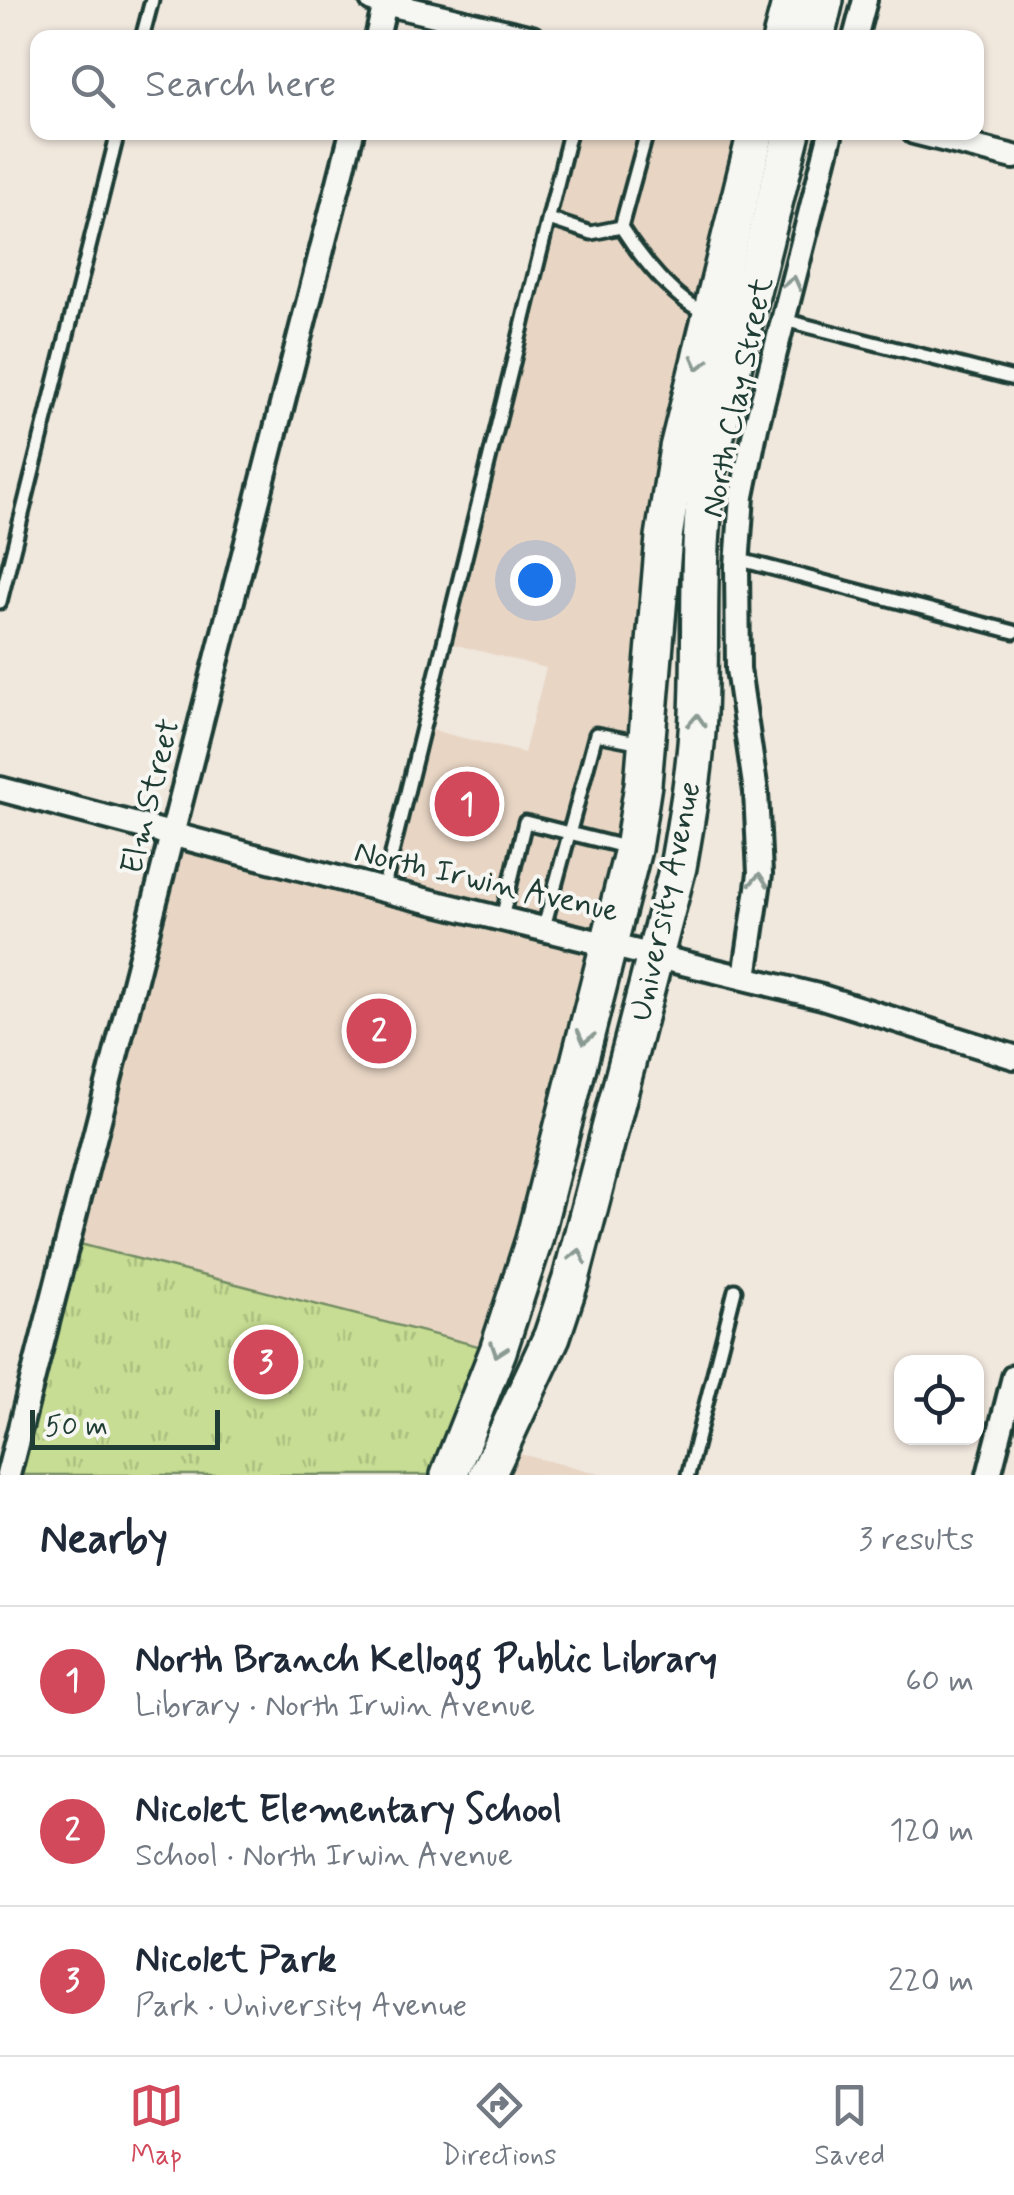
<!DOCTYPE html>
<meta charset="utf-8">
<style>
:root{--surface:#fff;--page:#f6f6f7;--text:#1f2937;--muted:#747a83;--line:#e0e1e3;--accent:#d1495b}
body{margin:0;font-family:Mynerve,sans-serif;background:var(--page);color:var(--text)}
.controls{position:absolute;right:30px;bottom:30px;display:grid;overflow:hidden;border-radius:20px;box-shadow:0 2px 8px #0004}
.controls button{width:90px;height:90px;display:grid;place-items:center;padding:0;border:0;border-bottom:2px solid var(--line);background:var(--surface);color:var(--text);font:50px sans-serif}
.scale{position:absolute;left:30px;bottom:25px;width:190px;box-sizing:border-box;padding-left:10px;border:5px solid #1f3d34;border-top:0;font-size:28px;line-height:35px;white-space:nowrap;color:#1f3d34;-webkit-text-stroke:8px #f6f6f2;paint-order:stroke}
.you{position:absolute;left:535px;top:580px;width:35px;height:35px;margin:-25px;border:8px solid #fff;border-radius:50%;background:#1a73e8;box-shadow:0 0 0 15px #1a73e833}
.badge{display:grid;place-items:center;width:65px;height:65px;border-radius:50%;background:var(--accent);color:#fff;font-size:32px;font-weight:700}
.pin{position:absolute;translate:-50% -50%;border:5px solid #fff;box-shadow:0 2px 10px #0006}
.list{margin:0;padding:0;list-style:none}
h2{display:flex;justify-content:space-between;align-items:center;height:130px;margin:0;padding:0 40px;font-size:42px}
h2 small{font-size:32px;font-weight:400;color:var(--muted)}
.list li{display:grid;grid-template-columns:65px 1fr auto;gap:30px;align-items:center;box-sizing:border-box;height:150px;padding:0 40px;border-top:2px solid var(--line)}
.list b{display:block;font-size:38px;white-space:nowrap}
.list p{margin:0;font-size:32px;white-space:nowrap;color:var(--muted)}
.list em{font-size:32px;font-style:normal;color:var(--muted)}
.icon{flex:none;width:55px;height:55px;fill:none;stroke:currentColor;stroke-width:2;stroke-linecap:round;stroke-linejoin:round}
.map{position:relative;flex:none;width:1014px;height:1475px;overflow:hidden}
.search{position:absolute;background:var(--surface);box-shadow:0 2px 8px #0004;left:30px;right:30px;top:30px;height:110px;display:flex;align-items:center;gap:25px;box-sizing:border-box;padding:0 35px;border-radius:20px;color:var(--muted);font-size:38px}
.sheet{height:580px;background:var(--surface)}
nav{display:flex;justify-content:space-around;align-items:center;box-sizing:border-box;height:140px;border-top:2px solid var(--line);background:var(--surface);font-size:28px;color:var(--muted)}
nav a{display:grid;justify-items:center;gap:5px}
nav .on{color:var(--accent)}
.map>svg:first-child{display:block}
</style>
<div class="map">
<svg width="1014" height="1475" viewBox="0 0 1014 1475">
<defs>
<pattern id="park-tufts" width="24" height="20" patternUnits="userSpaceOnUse" patternTransform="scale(2.5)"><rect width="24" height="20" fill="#c7dd93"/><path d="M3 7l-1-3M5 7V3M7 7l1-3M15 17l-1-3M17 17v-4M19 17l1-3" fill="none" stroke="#aabf7f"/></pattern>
</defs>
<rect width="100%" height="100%" fill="#f0e7dd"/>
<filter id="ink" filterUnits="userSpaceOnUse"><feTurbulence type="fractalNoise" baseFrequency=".01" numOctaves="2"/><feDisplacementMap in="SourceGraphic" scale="20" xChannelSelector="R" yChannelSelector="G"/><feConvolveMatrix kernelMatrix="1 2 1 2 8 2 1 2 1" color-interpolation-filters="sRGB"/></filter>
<g filter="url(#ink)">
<g fill="#e8d5c4">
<path d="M570,133h186l-78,315 -35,336 -145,567 -430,-110 104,-406 210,55 41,-162 101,25 22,-85 -101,-26z"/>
<path d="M479,1444l127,31h-140z"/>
</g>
<path fill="url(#park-tufts)" stroke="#738d64" stroke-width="2.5" d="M68,1241l430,110 -49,124h-441z"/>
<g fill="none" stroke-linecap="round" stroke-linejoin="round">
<g stroke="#1f3d34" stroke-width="19">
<g id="lane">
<path d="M142,38l10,-38"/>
<path d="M647,132l-26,95c19,30 53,73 85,86"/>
<path d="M549,219l42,14 30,-6"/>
<path d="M784,320l230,59"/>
<path d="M737,559l277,73"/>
<path d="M0,602l118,-470"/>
<path d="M383,890l187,-758"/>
<path d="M502,918l23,-96 104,26"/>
<path d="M544,927l52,-193 46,9"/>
<path d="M688,1475l47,-185"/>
</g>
</g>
<g stroke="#1f3d34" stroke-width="30">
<g id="street">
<path d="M372,0l160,38"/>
<path d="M377,38l8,-35"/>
<path d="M855,38l10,-38"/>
<path d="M914,132l100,25"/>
<path d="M0,789l383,101 439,107 192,60"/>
<path d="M745,977l15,-103 -4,-82 -18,-123 -1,-103 5,-70 14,-69 75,-295"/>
<path d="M8,1475l344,-1343"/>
<path d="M989,1475l25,-98"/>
</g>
</g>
<g stroke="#1f3d34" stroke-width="42">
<g id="primary">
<path d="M781,38l10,-38"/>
<path d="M816,38l9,-38"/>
<path d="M449,1475l49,-124 36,-111 99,-391 10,-65 21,-247 14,-89 78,-316"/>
<path d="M487,1475l65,-139 19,-57 107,-412c9,-51 18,-102 20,-153 4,-87 -3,-170 12,-255l82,-327"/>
</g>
</g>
<use href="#lane" stroke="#f6f6f2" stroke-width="11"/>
<use href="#street" stroke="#f6f6f2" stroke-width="22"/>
<use href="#primary" stroke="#f6f6f2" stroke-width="35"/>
</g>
<defs><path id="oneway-chevron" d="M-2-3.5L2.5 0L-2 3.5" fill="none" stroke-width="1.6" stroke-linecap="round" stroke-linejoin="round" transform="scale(2.5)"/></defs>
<g stroke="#8a9a93">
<use href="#oneway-chevron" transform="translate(793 283) rotate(-76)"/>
<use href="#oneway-chevron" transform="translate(699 363) rotate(104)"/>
<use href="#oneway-chevron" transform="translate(697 721) rotate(-87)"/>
<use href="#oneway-chevron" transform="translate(759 880) rotate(-86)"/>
<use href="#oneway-chevron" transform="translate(585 1037) rotate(104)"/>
<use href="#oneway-chevron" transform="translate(578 1256) rotate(-75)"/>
<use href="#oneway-chevron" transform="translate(498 1350) rotate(109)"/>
</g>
</g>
<g text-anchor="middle" stroke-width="8" stroke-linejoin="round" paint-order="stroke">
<g font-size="32" fill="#1f3d34" stroke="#f6f6f2">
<text transform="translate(736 397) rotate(-78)" y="11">North Clay Street</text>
<text transform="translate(149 796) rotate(-76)" y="11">Elm Street</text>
<text transform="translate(487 880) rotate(13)" y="11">North Irwin Avenue</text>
<text transform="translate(664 901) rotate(-78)" y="11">University Avenue</text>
</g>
</g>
</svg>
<div class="controls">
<button><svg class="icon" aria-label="locate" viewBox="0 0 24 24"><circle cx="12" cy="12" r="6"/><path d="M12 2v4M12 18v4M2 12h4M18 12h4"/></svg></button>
</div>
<div class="scale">50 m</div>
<div class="you"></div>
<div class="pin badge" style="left:467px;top:804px">1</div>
<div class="pin badge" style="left:379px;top:1031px">2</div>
<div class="pin badge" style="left:266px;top:1362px">3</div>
<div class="search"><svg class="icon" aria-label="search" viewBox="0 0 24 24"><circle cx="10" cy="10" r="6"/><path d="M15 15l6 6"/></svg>Search here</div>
</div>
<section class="sheet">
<h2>Nearby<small>3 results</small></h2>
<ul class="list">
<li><span class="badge">1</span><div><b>North Branch Kellogg Public Library</b><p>Library · North Irwin Avenue</p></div><em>60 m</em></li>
<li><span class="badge">2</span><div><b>Nicolet Elementary School</b><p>School · North Irwin Avenue</p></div><em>120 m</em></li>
<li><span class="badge">3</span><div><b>Nicolet Park</b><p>Park · University Avenue</p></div><em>220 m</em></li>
</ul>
</section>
<nav>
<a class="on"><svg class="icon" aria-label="map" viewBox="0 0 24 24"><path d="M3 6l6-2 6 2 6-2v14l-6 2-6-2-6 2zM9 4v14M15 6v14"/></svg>Map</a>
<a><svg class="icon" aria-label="directions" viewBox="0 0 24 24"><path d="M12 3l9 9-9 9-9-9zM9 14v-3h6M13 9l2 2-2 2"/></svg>Directions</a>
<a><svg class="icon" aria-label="saved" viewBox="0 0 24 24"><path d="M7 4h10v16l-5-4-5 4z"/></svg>Saved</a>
</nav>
